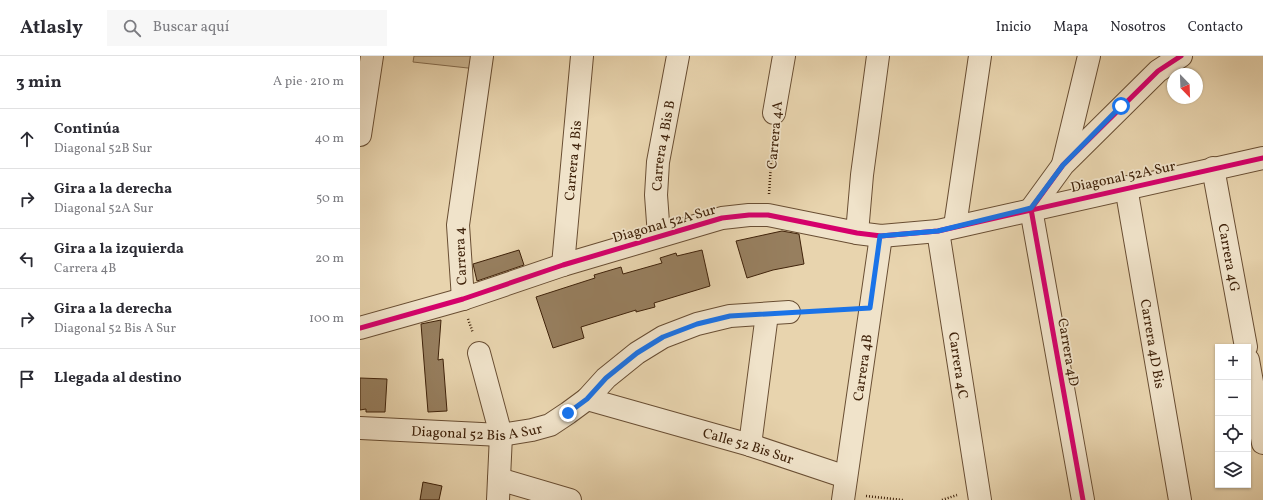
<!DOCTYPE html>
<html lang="es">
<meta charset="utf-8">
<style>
:root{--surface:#fff;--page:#f7f7f7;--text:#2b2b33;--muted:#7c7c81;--line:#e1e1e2}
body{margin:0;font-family:Vollkorn,serif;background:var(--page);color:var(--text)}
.controls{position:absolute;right:12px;bottom:12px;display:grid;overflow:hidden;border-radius:0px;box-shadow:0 1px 3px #0004}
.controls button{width:36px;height:36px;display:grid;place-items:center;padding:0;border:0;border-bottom:1px solid var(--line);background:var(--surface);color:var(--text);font:20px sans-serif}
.compass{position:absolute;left:807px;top:12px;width:36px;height:36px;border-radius:50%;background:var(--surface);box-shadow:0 1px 3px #0004;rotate:157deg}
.stop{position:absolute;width:12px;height:12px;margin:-9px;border:3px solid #1a73e8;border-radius:50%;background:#fff}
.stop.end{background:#1a73e8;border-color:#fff;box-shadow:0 1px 4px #0008}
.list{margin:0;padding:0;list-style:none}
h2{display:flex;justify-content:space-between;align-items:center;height:52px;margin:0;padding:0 16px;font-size:17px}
h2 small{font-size:13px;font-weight:400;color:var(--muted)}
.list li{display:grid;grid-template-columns:26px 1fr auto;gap:12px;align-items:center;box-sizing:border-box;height:60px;padding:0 16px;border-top:1px solid var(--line)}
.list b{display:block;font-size:15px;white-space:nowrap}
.list p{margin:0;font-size:13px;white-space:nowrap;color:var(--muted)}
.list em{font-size:13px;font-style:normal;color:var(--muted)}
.icon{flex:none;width:22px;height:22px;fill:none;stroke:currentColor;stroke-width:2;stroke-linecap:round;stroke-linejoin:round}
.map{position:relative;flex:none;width:903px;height:444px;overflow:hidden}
header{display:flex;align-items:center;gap:24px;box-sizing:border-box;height:56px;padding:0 20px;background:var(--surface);border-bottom:1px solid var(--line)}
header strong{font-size:19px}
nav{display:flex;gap:22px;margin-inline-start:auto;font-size:14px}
.search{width:280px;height:36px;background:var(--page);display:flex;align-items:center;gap:10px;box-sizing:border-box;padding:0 14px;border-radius:0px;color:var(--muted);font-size:15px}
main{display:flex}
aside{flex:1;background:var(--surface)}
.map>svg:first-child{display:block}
</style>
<header>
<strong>Atlasly</strong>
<div class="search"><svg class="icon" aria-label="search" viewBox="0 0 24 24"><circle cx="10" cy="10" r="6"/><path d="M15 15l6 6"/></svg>Buscar aquí</div>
<nav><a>Inicio</a><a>Mapa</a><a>Nosotros</a><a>Contacto</a></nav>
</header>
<main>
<aside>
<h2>3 min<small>A pie · 210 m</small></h2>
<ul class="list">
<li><svg class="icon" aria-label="ahead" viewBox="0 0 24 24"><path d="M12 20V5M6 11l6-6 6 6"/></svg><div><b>Continúa</b><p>Diagonal 52B Sur</p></div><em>40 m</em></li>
<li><svg class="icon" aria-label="right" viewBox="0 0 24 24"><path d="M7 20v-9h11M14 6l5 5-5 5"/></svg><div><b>Gira a la derecha</b><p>Diagonal 52A Sur</p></div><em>50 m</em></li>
<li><svg class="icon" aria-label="left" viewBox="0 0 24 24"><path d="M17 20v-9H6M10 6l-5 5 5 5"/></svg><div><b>Gira a la izquierda</b><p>Carrera 4B</p></div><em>20 m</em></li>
<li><svg class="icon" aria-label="right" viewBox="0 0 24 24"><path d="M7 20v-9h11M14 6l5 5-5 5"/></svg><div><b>Gira a la derecha</b><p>Diagonal 52 Bis A Sur</p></div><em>100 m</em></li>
<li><svg class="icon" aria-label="arrive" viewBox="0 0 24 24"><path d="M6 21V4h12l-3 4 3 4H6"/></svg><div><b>Llegada al destino</b></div></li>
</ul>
</aside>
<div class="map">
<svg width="903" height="444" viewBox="0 0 903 444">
<rect width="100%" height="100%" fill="#e8d4ae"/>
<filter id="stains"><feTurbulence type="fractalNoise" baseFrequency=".005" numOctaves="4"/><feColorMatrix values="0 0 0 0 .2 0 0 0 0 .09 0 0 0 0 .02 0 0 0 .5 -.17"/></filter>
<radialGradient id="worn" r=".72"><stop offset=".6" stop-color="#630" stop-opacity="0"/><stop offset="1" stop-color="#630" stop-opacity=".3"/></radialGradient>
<path fill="#cbb692" stroke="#856c4e" d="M54,0h65l-2,13 -64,-7z"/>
<g fill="#977f5f" stroke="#3f220a">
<path d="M422,175l17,3 5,30 -31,6 -26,8 -11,-37z"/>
<path d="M159,194l5,15 -47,16 -4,-17z"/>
<path d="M342,194l8,36 -56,17 1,4 -19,5v-2l-55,17 3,11 -31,10 -17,-51 59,-19 -1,-3 27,-8 2,7 39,-11 -2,-5 16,-5 1,3z"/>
<path d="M81,264l-3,40 5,-1 4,52 -19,1 -7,-88z"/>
<path d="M0,322l27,1 -2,33h-19v-3l-6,1z"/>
<path d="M63,426l19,4 -3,14h-19z"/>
</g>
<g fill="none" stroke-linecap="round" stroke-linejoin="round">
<g stroke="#694e33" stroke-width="24">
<g id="street">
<path d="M414,57l10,-57"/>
<path d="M0,79l12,-79"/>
<path d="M703,108l26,-108"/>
<path id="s1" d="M853,112l33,179"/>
<path id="s2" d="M766,131l54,313"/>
<path d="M595,170l25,-170"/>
<path id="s3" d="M578,175l42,269"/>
<path d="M497,177l5,-58 16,-119"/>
<path id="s4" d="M299,180l-3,-41 2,-33 20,-106"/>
<path id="s5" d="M203,209l19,-209"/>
<path d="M103,243l-5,-74 24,-169"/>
<path d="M0,272l103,-29 100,-34 159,-47 27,-3h19l89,18 24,3 57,-5 325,-73"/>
<path d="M119,297l22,82 -3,65"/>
<path d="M888,304l15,83"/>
<path id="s6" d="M227,343l163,46 96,32"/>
<path id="s7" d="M0,372l141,7 31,-5 18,-5 18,-12 19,-14 19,-21 31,-25 26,-16 34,-13 33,-8 59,-4"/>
<path d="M390,389l17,-131"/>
<path d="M139,423l71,21"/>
<path id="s8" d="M483,444l38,-264"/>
<path d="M723,444l-52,-291 32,-44 95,-94 23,-15"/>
</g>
</g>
<g stroke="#3f220a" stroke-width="2.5" stroke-dasharray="1 2" stroke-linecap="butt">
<path d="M409,138l4,-61"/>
<path d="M451,255l39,-2"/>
<path d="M108,263l5,14"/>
<path d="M506,440l37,4"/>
<path d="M582,444l15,-5"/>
</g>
<use href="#street" stroke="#f0e3ca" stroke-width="22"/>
<g stroke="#f0e3ca" stroke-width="8">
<g id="cycleway">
<path d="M0,272l103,-29 100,-34 159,-47 27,-3h19l89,18 24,3 57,-5 325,-73"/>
<path d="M723,444l-52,-291 32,-44 95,-94 23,-15"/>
</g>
</g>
<use href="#cycleway" stroke="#d6006c" stroke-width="5"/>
</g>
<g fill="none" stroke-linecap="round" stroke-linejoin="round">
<path stroke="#1a73e8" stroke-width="5" d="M208,357l19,-14 19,-21 31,-25 26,-16 34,-13 33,-8 140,-8 10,-72 58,-5 93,-23 32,-43 58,-59"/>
</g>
<g text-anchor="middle" stroke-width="3.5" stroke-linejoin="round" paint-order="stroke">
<g font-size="14" fill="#3f220a" stroke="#f0e3ca">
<text transform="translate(414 79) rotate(-85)" y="5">Carrera 4A</text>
<text dy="5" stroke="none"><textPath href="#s4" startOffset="91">Carrera 4 Bis B</textPath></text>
<text dy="5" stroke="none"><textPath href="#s5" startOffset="105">Carrera 4 Bis</textPath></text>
<text transform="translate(763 120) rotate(-12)" y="5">Diagonal 52A Sur</text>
<text transform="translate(304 167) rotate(-16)" y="5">Diagonal 52A Sur</text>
<text transform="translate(100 200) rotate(-93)" y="5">Carrera 4</text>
<text dy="5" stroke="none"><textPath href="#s1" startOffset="91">Carrera 4G</textPath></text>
<text dy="5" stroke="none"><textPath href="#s2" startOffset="159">Carrera 4D Bis</textPath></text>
<text transform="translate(709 296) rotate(80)" y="5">Carrera 4D</text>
<text dy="5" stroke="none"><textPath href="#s3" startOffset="136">Carrera 4C</textPath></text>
<text dy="5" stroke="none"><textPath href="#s8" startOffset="134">Carrera 4B</textPath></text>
<text dy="5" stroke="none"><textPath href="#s7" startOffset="117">Diagonal 52 Bis A Sur</textPath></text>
<text dy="5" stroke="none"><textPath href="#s6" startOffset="168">Calle 52 Bis Sur</textPath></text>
</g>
</g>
<rect width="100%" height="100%" filter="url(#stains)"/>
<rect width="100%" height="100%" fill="url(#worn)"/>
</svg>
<div class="controls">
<button>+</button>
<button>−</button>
<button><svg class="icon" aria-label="locate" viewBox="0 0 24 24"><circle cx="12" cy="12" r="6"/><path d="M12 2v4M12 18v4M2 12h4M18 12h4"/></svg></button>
<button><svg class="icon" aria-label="layers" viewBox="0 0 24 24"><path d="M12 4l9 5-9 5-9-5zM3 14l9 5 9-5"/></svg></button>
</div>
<svg class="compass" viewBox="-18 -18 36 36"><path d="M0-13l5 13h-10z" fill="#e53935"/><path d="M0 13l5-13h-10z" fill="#7c7c81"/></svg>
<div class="stop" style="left:761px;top:50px"></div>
<div class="stop end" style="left:208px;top:357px"></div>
</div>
</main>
